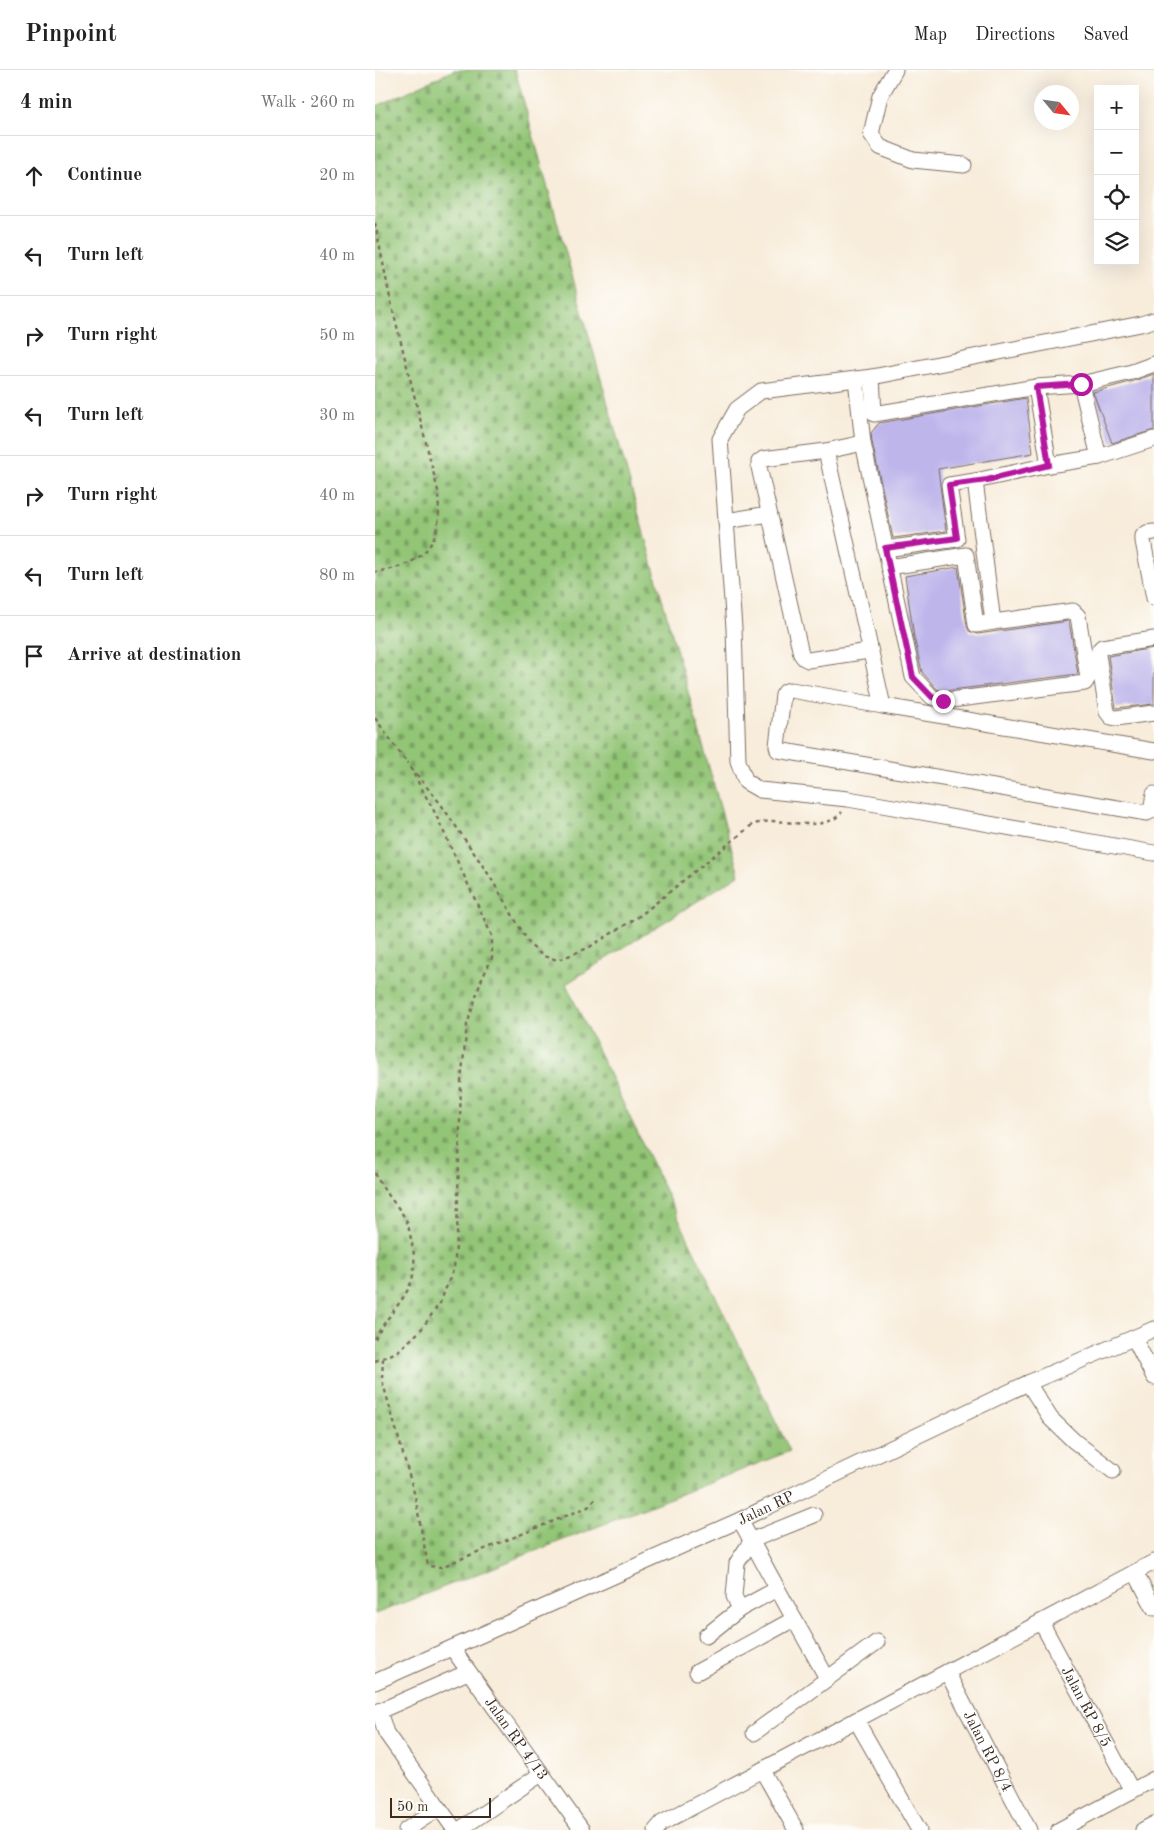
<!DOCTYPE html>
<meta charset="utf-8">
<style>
:root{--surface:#fff;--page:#f6f6f6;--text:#222;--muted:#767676;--line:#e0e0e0}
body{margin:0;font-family:"Old Standard TT",serif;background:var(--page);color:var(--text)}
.controls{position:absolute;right:15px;top:15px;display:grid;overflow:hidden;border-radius:0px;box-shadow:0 5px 20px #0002}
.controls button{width:45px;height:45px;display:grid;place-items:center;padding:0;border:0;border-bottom:1px solid var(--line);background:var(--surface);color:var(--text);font:25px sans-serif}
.compass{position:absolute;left:659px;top:15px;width:45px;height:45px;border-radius:50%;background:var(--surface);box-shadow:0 5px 20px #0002;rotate:119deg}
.scale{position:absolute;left:15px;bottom:12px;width:101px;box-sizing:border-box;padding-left:5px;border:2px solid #3b2a1e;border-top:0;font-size:14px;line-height:18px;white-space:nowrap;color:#3b2a1e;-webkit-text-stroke:4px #fdfcf7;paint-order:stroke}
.stop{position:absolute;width:15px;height:15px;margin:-11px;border:4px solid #b5179e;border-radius:50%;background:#fff}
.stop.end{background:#b5179e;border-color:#fff;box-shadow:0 1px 5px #0008}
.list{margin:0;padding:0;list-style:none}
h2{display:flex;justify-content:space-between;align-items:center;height:65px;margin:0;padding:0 20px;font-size:21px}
h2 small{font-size:16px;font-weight:400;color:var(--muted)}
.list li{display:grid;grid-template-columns:32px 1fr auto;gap:15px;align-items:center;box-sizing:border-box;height:80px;padding:0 20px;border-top:1px solid var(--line)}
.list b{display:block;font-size:19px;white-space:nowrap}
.list em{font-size:16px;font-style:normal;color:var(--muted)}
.icon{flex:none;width:28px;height:28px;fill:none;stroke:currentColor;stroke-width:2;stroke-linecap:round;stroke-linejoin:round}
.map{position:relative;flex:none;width:779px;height:1760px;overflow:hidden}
header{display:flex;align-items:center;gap:30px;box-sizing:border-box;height:70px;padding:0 25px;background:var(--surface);border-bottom:1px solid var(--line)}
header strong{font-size:24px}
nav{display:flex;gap:28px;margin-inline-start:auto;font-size:18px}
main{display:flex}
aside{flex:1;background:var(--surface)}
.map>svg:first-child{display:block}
</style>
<header>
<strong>Pinpoint</strong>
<nav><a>Map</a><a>Directions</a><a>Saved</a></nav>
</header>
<main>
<aside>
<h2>4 min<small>Walk · 260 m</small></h2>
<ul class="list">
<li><svg class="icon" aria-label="ahead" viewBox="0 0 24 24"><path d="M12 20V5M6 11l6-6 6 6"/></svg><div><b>Continue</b></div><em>20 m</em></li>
<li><svg class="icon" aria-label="left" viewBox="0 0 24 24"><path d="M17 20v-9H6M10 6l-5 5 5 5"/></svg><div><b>Turn left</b></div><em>40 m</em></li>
<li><svg class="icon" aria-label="right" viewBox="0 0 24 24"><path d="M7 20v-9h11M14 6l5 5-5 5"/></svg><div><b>Turn right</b></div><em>50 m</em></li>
<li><svg class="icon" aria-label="left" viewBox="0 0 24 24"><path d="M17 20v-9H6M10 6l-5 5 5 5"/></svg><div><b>Turn left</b></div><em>30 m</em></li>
<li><svg class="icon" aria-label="right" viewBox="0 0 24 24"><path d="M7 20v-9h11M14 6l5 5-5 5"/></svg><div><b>Turn right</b></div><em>40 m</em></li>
<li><svg class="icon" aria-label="left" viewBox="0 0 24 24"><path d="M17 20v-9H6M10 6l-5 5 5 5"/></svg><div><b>Turn left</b></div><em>80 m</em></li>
<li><svg class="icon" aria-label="arrive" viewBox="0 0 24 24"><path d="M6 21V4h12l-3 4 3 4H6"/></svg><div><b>Arrive at destination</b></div></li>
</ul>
</aside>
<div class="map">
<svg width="779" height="1760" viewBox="0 0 779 1760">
<defs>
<pattern id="cemetery-stones" width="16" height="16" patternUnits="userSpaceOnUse" patternTransform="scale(1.25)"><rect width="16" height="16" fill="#92c576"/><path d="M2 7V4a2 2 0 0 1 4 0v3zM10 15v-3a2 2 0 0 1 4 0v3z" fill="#78a060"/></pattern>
</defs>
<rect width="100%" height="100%" fill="#fdfcf7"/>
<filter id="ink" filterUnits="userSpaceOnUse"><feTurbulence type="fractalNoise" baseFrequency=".02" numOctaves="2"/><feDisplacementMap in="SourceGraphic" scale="10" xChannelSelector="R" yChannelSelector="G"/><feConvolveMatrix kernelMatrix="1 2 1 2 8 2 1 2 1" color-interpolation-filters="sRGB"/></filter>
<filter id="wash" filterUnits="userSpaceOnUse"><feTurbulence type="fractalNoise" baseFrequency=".0096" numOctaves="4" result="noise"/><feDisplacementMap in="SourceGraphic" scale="20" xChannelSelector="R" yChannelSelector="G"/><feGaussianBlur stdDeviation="1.12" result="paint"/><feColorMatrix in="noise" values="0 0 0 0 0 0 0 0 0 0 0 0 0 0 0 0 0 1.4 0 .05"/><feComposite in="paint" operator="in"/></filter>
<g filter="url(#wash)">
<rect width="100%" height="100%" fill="#f8ecda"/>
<path fill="url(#cemetery-stones)" stroke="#66784a" d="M79,0h61l224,805 -173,109 224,467 -415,163v-1507z"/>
<g id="blocks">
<g fill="#beb5eb">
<path d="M779,304v56l-42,13 -19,-51 41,-11z"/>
<path d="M651,328l7,55 -95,16 8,62 -53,7 -21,-96 -1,-9 8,-10z"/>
<path d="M583,497l9,59 2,5 9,3 91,-13 9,53 -134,17 -7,-2 -15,-17 -8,-35 -9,-61z"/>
<path d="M779,578v56l-38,4 -8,-52z"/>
</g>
</g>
</g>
<g filter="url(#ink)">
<use href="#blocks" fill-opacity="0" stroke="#7d6e60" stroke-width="1"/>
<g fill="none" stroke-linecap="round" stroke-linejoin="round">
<g stroke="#7d6e60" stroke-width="17">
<g id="minor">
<path d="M520,0l-15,26 -9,38 9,13 33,13 51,5"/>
<path d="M779,250l-13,4 -269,53 -111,14 -24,18 -17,30 14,189 4,133 8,21 14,8 88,9 306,54"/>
<path d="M497,307l2,37 162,-27 45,-3 18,73"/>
<path d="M481,309l7,64 50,234 19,20 11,4 142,-18 3,-5 -10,-62 -5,-5 -80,11 -18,-141 74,-16 50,-8 55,-18"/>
<path d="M706,314l51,-12 22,-8"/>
<path d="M661,317l13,78"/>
<path d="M488,373l-37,8 -63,8 -4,3v5l42,187 3,4 4,2 61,-9"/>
<path d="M451,381l57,255 -92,-16 -5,1 -3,4 -6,51 1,4 369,63 4,-2 3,-17"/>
<path d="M351,451l43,-7"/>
<path d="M779,462l-7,1 -4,3v5l11,57"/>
<path d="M510,479l72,-10 -8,-54 26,-4"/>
<path d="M514,497l77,-12 10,70 17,-3"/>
<path d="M779,569l-52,8 -3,3 -1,5 9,57 4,5 5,1 38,-5"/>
<path d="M508,636l271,45"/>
<path d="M759,1268l20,39"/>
<path d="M653,1313l23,36 23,22 39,30"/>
<path d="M760,1502l19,36"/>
<path d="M365,1539l-6,-13 3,-33 15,-23 62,-25"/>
<path d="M419,1549l33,59"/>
<path id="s1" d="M666,1552l91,169"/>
<path d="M331,1566l34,-27 37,-20"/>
<path id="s2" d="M77,1578l130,182"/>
<path d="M322,1602l97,-53 -54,-99"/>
<path id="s3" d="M572,1602l82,158"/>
<path id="s4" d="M0,1612l365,-162 288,-137 126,-54"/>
<path d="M4,1641l7,22 69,97"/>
<path d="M0,1643l93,-41"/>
<path d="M481,1650l63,110"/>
<path d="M379,1663l123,-91"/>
<path d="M387,1700l34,60"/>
<path d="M31,1760l33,-22"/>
<path d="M84,1760l82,-56"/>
<path d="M281,1760l6,-7 492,-261"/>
<path d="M684,1760l95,-51"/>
<path d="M768,1760l11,-6"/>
</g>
</g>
<g stroke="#7d6e60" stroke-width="2.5" stroke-dasharray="4 4" stroke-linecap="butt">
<path d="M0,153l15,75 48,193c0,11 2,22 0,32 -6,35 -31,44 -63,49"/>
<path d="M0,648l32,45"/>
<path d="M36,698l29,35 49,72 41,70 13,11 15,4 30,-12 53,-33 112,-91c7,-1 14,-3 20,-3 22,1 54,10 69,-9"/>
<path d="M0,1103c7,17 21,30 30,45 4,7 5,17 7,26 11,47 -19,59 -37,95"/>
<path d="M8,1288l-1,22 33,116 13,70 13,1 147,-60 8,-9"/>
<path d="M0,1291l22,-9 23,-21 20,-28 14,-35 3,-32 4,-154 6,-57 14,-44 11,-23v-22l-58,-125 -27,-49"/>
</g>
<use href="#minor" stroke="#fff" stroke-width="15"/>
</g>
</g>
<g fill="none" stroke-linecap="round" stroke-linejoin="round" filter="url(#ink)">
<path stroke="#b5179e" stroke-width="6" d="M568,631l-11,-4 -19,-20 -28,-129 72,-10 -8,-53 38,-5 62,-15 -13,-78 45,-3"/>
</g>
<g text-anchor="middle" stroke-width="4" stroke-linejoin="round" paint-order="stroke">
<g font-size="15" fill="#3b2a1e" stroke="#fdfcf7">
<text dy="5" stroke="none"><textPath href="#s4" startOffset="428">Jalan RP</textPath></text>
<text dy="5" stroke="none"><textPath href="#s1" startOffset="96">Jalan RP 8/5</textPath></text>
<text dy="5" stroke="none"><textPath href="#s2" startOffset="111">Jalan RP 4/13</textPath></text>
<text dy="5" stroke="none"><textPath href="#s3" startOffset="89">Jalan RP 8/4</textPath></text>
</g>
</g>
</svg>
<div class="controls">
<button>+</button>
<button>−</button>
<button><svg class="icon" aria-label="locate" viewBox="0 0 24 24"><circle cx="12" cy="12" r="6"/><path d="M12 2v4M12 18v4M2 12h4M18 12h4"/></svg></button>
<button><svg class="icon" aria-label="layers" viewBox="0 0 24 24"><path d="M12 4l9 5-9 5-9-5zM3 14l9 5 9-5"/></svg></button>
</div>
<svg class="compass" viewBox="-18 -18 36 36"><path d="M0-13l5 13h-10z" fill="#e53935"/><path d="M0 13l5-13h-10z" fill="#767676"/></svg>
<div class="scale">50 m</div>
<div class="stop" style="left:706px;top:314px"></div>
<div class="stop end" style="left:568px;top:631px"></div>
</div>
</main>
